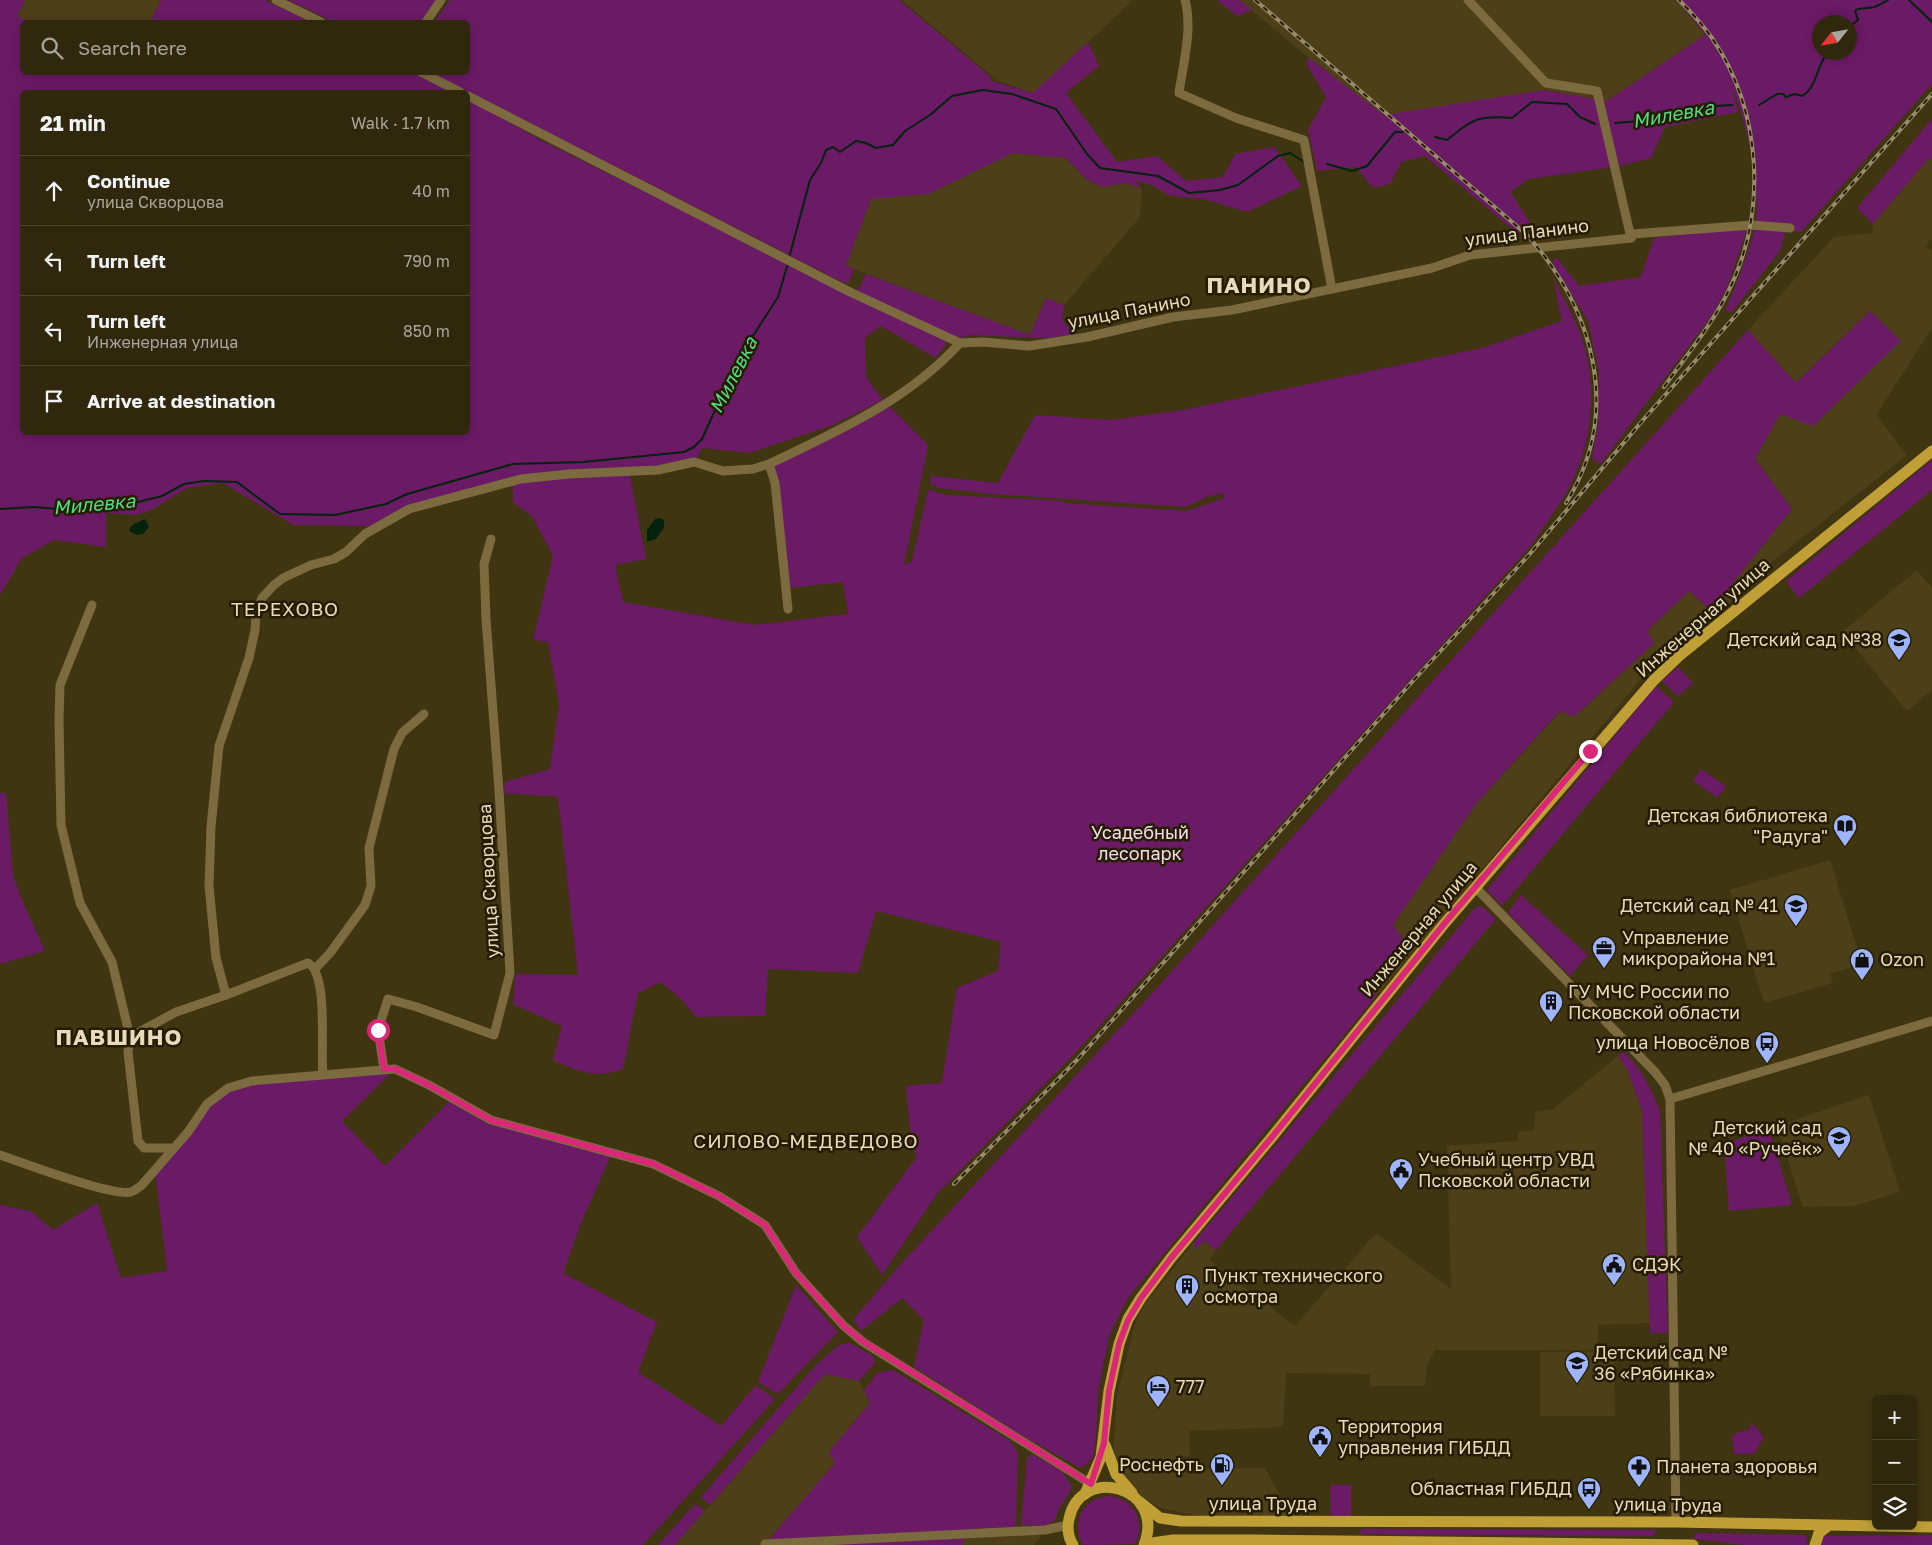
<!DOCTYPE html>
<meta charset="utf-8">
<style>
:root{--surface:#30280d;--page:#383016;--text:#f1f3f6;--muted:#a8a69d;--line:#4b442e}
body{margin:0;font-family:"Golos Text",sans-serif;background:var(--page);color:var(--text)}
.controls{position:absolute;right:15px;bottom:15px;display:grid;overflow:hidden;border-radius:8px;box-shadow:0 2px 12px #0003}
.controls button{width:45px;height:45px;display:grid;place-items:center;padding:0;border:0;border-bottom:1px solid var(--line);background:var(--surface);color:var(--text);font:25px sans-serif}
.compass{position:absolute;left:1812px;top:15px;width:45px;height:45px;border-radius:50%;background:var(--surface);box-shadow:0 2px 12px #0003;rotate:239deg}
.stop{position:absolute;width:15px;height:15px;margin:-11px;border:4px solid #db2777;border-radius:50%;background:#fff}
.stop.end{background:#db2777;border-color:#fff;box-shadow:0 1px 5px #0008}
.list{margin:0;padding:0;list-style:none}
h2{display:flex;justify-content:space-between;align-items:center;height:65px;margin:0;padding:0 20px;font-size:21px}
h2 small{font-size:16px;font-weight:400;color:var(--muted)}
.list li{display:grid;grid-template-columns:32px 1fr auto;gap:15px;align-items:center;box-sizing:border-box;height:70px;padding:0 20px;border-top:1px solid var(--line)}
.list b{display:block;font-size:19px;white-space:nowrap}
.list p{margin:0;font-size:16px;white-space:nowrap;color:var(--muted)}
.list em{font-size:16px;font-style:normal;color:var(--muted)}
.icon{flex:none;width:28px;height:28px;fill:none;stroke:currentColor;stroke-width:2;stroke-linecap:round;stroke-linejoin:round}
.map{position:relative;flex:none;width:1932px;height:1545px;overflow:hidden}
.search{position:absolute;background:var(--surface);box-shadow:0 2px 12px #0003;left:20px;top:20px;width:450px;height:55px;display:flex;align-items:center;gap:12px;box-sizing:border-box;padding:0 18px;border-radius:8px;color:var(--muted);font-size:19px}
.panel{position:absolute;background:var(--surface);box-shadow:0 2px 12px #0003;left:20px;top:90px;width:450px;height:345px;border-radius:8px}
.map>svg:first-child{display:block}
</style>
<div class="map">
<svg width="1932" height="1545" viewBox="0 0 1932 1545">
<rect width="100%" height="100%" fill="#403511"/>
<g fill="#4d4018">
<path d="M25,0h136l-11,22h-120l-13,-6z"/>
<path d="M902,0h231l-99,93 -36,-12z"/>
<path d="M1239,0h438l28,35 -98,66 -63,-11 -160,26 -75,-58z"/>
<path d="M1013,153l53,5 20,21 15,8 25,-4 16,6 -2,28 -76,88 -18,-7 -16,37 -184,-69 25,-68 57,-4z"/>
<path d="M1929,158l3,2v78l-7,8 7,5v77l-56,87 31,40 -138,109 -52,52 -77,64 -263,315 -10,-9 37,-46 -11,-15 83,-121 85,-93 13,6 80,-74 -7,-12 42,-40 21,19 82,-101 -37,-51 25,-44 90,-103 -74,72 -48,-53 86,-93 38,-4 1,-9z"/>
<path d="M1917,570l15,18v102l-25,21 -65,-79z"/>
<path d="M1830,860l32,104 -32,10 3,9 -69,20 -34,-113z"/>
<path d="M1618,1056l9,13 15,41 8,213 -52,2v25h-163l-8,15 -2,21h-55v-12l-84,-1 -3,54 -94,4 1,25h-8v13l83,-1 27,49 -92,-1 -39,-8 -21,-13 -11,-11 -16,-31 4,-58 17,-68 9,-20 51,-65 2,7 8,-8 12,9 -7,10 86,66 81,-93 75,56 -4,-143 71,-5v-9l16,-2 1,-18 18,-3z"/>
<path d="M1869,1095l31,97 -47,14 -50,1 -26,-81z"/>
<path d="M1614,1351l1,65h-75v-64z"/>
<path d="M825,1374l34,7 11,22 -41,49 7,11 -72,82h-89z"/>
<path d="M1021,1525l18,1 1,12 -7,7h-71l7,-16z"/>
</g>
<g fill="#6b1a66" fill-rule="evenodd">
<path d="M0,0h25l-8,16 13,6h-8v50h392l43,20h-435v340h446v-334l74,43 308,153 9,-6 7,-14 164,61 16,-37 18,7 -2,15 13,15 -31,3 -73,-3 -23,6 -12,17 -55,-32 -16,12 1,39 17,23 -50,25 -84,28 -47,-5 -6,13 -67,10 17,88 -31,6 8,37 132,23 93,-11 -5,-32 -53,6 -18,-122 65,-30 53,-29 38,38 -24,120 8,-4 16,-71 19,5 115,6 1,2 124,8 37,-13v-5l-15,3 -24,11 -193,-13 -53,-6 -9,-4 1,-8 67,7 37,-68 77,5 71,-10 299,-62 80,-27 -9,-43c9,19 21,38 28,58 17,48 12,107 -12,152 -10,18 -24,36 -35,54l-457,509 -140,143 -55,81 -25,-38 60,-80 -6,-17 -5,-54 36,-3 15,-95 41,-17 3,-29 -125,-31 -18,62 -90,-4 -3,47 -69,1 -14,-17 -21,-18 -23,11 -15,76c-29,10 -43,3 -70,-9l9,-34 -49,-22 2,-30 63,1 -20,-178 -54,-4 1,-11 45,-13 9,-65 -11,-62 -15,-2 20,-84 -21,-40 -19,-14v-23l-79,25 -57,22 -84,-1 -70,-42 -36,5 -32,20 -18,7 -31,-2v34l-52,-7 -32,18 -22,37z"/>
<path d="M161,0h104l46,22h-161z"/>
<path d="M288,0h148l-16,22h-86z"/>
<path d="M450,0h449l93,78 -4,2 45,13 55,-51 11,24 -33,27 51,69 40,-6 29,25 37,-4 12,-23 39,-7 28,39 -55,26 -44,-13 -33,-3 -18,-11 -17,-4 7,8 -16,-6 -24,4 -16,-8 -20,-21 -53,-5 -85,41 -57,5 -25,67 8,3 -5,13 -5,1 -412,-210 36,-1v-50h-34z"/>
<path d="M1217,0h22l13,10 -15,6z"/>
<path d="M1677,0h255v84l-131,148 -16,-1 -5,20 -48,61 -7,-1c11,-26 22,-53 29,-80 9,-39 -7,-110 -23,-146l7,27 -73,15 -14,31 -31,8 -91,13 -19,13 25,38 -18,3 -92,-77 -24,6 -11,22 -17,4 -17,-21 -39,4 -9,-41 18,-33 -20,-34 3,-5 75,57 160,-25 63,11 98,-66 2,2zM1820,22h30v30h-30z"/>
<path d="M1932,119v41l-3,-2 -56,66 -16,-16z"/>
<path d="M1745,228l2,1 -20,59 -15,27 -112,150 -8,-8 6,-32 1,-53 -11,-51 -36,-60 5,-3 22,28 62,-9 13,-39z"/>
<path d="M1870,311l31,30 -88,85 -33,-12 -25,45 37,50 -81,102 -22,-20 -42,40 7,12 -80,74 -14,-6 -84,93 -83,121 11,15 -37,46 10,9 -250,304 -18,37 -11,56 -2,47 -3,18 -9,10h-6l-62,-35 -102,-65 10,-47 -22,-22 -41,33 -8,-11 47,-55 245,-264 603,-671 48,53z"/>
<path d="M1932,460v30l-133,108 -13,-17z"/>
<path d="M1678,667l15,16 -15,13 -16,-15z"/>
<path d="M1656,686l18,16 -172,204 -15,-16z"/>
<path d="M1701,769l25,17 -8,12 -25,-17z"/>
<path d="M0,793h6l7,82 8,23 24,53 -45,13z"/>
<path d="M1521,895l67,60 -18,21 -62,-63z"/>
<path d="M1481,906l15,13 -280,331 -12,-9 -8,9 -2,-8 282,-335z"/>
<path d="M1624,1052c18,18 28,37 36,60l8,221h-18l-8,-223 -15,-41 -9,-13z"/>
<path d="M393,1071l-51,50 43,45 66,-66 37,24 123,31 -30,68 -18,50 94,49 -19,50 83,54 35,-41 19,14 -132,146h-643v-340l30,6 23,19 44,-27 24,75 46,-7 -12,-101c17,-20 50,-67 71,-81 25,-15 133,-16 167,-18z"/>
<path d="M1769,1129l23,76 -63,6 -5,-67z"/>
<path d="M796,1285l42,47 -60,62 -20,-12z"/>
<path d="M850,1343l23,13 2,7 -16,18 -34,-7 -115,131 -9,-8 116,-133 22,-19z"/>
<path d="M893,1370l116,70 9,12 -2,75 -47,2 -7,16h-198l71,-82 -6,-11 41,-49 -6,-12 13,-18z"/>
<path d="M1751,1422l13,15 -10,17h-20l-2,-19 18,-6z"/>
<path d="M1032,1454l30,17 10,17 -13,21 -5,12 -10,5 -23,-1 6,-66z"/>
<path d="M1330,1485h21v31h-20z"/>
<path d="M1111,1496c24,5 35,26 24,48l-52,1c-14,-23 2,-49 28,-49z"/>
<path d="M695,1504l10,7 -30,34h-17z"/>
<path d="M1362,1529l293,1 1,3 -4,3 -291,-2 -1,-2z"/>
<path d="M1695,1533l111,2 1,10h-63l-50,-6z"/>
<path d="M1932,1535v10h-113l5,-9z"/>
</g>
<g fill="#02240d">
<path d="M660,518l4,2v8l-8,11 -9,3v-12l8,-11z"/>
<path d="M145,519l4,8 -6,7 -6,1 -8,-4c1,-7 10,-9 16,-12z"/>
</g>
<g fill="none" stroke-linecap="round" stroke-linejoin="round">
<g stroke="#02240d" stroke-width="2">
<path d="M1909,0l23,22"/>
<path d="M1850,26l8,-6 -3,-9 3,-2 17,-2 13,-7"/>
<path d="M1759,105l18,-11h6l3,3 9,-3 7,2c15,-8 14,-30 26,-44"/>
<path d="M1615,123l24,-2 60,-14 33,-2"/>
<path d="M1435,137l12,3c26,-21 31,-25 65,-22l20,-16 35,2 13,13 15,7"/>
<path d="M1327,164l25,7 15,-5 28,-34h8"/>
<path d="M789,258l21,-78 11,-17 5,-13 7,-3 7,5 16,-11 10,2 10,5 17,-3 12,-14 25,-16 22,-19 31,-6 29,4 44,15 31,45 13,14 58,8 31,17 31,-3 18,-5 40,-29 12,-3 14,9"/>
<path d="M0,509l33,-2 27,2 78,-7 24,-6 22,-12 20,-3 33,1 43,32 55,1 51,-11 21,-10 106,-30 70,-2 101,-10 10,-5 8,-8 36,-80 40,-62 10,-34"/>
</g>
<g stroke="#7b6b3e" stroke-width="9">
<path d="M276,0l45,22"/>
<path d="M1185,0c8,29 -2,64 -6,93l57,25 68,22 28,149"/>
<path d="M1468,0l78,83 51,8 34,147"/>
<path d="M426,22l15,-22"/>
<path d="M421,72l39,20"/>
<path d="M468,96l382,196 110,51 23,-1 46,4 58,-9 86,-20 59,-7 200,-42 38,-13 161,-17 2,-4 119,-9 38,3"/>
<path d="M769,464l6,19 13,126"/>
<path d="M92,605l-32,80 -1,36 2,104 19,78 32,59 18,75 -2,15 10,89 6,7h28"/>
<path d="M1476,888l179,184 10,13 5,14 6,423"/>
<path d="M315,969l15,-16 35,-48 6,-19 -2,-38 25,-99 8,-16 22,-19"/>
<path d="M130,1037l46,-25 50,-17"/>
<path d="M384,1069l-6,-39 10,-31 29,8 77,28 16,-62 -11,-183 -13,-171 -2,-55 7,-25"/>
<path d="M323,1074c-3,-22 6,-100 -15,-111l-82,32 -10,-37 -7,-72 2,-59 7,-71 1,-10 30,-88 6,-28 1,-16 6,-16 12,-13 9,-7 28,-13 23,-6 12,-7 19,-18 44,-25 112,-30 48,-5 89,-4 36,-8 29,9 30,-2 16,-5c69,-33 138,-63 191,-121"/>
<path d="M1670,1099l262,-78"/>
<path d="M0,1155c24,8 112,42 131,37 4,-1 7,-5 10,-6l47,-54 19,-28 21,-16 24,-7 143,-12 34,16 62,35 162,44 66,32 46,29 31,48 48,53 19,16 228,142"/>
<path d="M765,1544l280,-14 23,-5"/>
</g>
<g stroke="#c09f37" stroke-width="11">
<path d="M1105,1445l11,29 16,19"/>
<path d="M1085,1494l16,-37 8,-66 10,-47 9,-25 13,-21 30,-40 101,-121 172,-213 210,-244 25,-24 253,-205"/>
<path d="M1140,1502l20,16 21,3 495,1 256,5"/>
<path d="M1145,1544l28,-4h82l438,5"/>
<path d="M1073,1545c-5,-8 -6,-17 -4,-26 11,-55 98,-33 75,26"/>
<path d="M1815,1545l4,-12 9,-7"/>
</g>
<g stroke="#978b6a" stroke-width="4">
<g id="rail">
<path d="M1255,0l272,235c67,75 96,177 39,268"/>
<path d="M1664,387c22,-31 47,-61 64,-95 40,-79 34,-181 -16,-254 -10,-14 -21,-26 -33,-38"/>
<path d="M954,1184l123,-124 334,-377 117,-127 115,-136 289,-326"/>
</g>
</g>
<use href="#rail" stroke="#251c02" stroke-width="2" stroke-dasharray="5.5" stroke-linecap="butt"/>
</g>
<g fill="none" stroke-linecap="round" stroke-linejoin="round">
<path stroke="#db2777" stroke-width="6" d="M378,1030l6,39h11l34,16 62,35 163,44 65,32 46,29 31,48 48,53 17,14 230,144 13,-41 5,-52 10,-47 9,-24 13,-22 30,-40 101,-121 172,-213 146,-173"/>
</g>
<defs>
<g id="school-pin" transform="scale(1.25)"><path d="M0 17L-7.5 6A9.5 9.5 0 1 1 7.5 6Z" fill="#9eb4fd" stroke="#251c02"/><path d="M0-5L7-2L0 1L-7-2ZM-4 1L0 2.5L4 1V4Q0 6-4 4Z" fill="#111"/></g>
<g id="library-pin" transform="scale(1.25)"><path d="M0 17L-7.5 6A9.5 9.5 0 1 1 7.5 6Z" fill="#9eb4fd" stroke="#251c02"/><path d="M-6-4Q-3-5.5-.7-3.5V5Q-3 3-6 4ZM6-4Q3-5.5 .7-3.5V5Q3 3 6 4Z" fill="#111"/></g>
<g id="office-pin" transform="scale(1.25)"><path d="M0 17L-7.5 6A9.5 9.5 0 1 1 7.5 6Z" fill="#9eb4fd" stroke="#251c02"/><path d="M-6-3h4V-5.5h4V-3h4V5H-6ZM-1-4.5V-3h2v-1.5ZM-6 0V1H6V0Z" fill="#111"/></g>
<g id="shop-pin" transform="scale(1.25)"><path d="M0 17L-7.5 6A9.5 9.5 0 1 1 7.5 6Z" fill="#9eb4fd" stroke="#251c02"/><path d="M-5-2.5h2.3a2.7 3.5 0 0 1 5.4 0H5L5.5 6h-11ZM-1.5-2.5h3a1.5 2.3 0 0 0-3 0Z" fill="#111"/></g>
<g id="building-pin" transform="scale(1.25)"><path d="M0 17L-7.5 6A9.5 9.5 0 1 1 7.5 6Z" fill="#9eb4fd" stroke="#251c02"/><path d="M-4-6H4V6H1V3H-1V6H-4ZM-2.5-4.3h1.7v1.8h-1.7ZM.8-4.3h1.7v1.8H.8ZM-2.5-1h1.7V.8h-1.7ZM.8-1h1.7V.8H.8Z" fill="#111"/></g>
<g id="bus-pin" transform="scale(1.25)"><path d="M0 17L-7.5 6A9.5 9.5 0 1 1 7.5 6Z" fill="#9eb4fd" stroke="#251c02"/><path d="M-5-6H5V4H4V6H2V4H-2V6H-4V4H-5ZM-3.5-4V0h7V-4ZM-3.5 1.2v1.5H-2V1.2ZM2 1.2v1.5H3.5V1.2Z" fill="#111"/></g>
<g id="civic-pin" transform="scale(1.25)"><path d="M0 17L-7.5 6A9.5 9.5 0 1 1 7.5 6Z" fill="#9eb4fd" stroke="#251c02"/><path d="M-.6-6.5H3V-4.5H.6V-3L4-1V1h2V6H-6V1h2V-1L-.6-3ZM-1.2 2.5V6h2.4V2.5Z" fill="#111"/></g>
<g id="hotel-pin" transform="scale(1.25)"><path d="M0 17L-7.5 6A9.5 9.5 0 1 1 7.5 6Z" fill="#9eb4fd" stroke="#251c02"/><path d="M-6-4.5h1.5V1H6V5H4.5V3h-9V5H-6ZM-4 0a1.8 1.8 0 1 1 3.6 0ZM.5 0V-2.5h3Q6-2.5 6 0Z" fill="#111"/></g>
<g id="fuel-pin" transform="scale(1.25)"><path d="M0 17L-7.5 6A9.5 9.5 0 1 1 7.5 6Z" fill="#9eb4fd" stroke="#251c02"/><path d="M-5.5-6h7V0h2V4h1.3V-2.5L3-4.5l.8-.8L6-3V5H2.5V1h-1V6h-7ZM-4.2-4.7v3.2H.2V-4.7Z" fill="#111"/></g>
<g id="pharmacy-pin" transform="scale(1.25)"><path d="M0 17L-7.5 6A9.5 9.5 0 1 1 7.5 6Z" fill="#9eb4fd" stroke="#251c02"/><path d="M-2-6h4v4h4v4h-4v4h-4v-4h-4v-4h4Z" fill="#111"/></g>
</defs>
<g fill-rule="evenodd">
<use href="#school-pin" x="1899" y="640"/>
<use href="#library-pin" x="1845" y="826"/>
<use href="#school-pin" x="1796" y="906"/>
<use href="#office-pin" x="1604" y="948"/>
<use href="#shop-pin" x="1862" y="960"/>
<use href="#building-pin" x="1551" y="1002"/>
<use href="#bus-pin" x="1767" y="1043"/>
<use href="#school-pin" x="1839" y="1138"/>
<use href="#civic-pin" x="1401" y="1170"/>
<use href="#civic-pin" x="1614" y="1265"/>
<use href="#building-pin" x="1187" y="1286"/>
<use href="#school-pin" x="1577" y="1363"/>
<use href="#hotel-pin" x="1158" y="1387"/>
<use href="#civic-pin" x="1320" y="1437"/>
<use href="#fuel-pin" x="1222" y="1465"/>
<use href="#pharmacy-pin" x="1639" y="1467"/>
<use href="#bus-pin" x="1589" y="1489"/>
</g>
<g text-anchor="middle" stroke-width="5" stroke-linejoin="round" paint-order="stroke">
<g font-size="18" fill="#e7dbbb" stroke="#251c02">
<text transform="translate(1527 233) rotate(-7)" y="6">улица Панино</text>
<text transform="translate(1129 311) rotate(-11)" y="6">улица Панино</text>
<text transform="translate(1703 618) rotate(-41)" y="6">Инженерная улица</text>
<text transform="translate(489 881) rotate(-93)" y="6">улица Скворцова</text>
<text transform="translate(1419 929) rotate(-50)" y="6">Инженерная улица</text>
<text x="1263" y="1510">улица Труда</text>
<text transform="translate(1668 1505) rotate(1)" y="6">улица Труда</text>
</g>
<g font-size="18" fill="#e7dbbb" stroke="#251c02" text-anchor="start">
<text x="1882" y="646" text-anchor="end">Детский сад №38</text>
<text x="1828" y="822" text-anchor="end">Детская библиотека<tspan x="1828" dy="21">"Радуга"</tspan></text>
<text x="1778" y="912" text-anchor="end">Детский сад № 41</text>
<text x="1622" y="944">Управление<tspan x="1622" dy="21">микрорайона №1</tspan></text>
<text x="1880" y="966">Ozon</text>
<text x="1568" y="998">ГУ МЧС России по<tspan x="1568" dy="21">Псковской области</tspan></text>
<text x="1750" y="1049" text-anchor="end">улица Новосёлов</text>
<text x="1822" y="1134" text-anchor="end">Детский сад<tspan x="1822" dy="21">№ 40 «Ручеёк»</tspan></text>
<text x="1418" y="1166">Учебный центр УВД<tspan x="1418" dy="21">Псковской области</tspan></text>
<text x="1632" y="1271">СДЭК</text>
<text x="1204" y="1282">Пункт технического<tspan x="1204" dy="21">осмотра</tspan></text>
<text x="1594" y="1359">Детский сад №<tspan x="1594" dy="21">36 «Рябинка»</tspan></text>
<text x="1176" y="1393">777</text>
<text x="1338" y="1433">Территория<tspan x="1338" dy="21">управления ГИБДД</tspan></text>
<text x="1204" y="1471" text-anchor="end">Роснефть</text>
<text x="1656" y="1473">Планета здоровья</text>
<text x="1572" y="1495" text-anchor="end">Областная ГИБДД</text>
</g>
<g font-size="18" fill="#f3dcef" stroke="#251c02">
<text x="1140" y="839">Усадебный<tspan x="1140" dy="21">лесопарк</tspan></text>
</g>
<g font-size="19" font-style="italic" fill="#54de81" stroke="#251c02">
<text transform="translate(1673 114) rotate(-10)" y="7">Милевка</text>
<text transform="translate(733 375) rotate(-63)" y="7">Милевка</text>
<text transform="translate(94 504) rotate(-5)" y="7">Милевка</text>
</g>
<g font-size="19" letter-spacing="1" fill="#e7dbbb" stroke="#251c02">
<text x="285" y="616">ТЕРЕХОВО</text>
<text x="806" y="1148">СИЛОВО-МЕДВЕДОВО</text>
</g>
<g font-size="22" font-weight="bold" letter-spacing="1" fill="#e7dbbb" stroke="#251c02">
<text x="1259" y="293">ПАНИНО</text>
<text x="119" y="1045">ПАВШИНО</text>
</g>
</g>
</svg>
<div class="controls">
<button>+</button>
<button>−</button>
<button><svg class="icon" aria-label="layers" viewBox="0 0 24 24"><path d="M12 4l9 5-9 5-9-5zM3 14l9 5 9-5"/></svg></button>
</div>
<svg class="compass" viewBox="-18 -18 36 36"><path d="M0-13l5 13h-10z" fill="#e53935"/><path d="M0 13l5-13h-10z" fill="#a8a69d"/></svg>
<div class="stop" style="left:378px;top:1030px"></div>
<div class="stop end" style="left:1590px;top:751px"></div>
<div class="search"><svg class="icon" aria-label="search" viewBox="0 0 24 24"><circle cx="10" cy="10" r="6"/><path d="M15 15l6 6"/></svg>Search here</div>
<section class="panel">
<h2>21 min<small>Walk · 1.7 km</small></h2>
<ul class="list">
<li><svg class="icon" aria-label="ahead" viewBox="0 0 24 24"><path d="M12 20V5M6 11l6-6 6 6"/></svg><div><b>Continue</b><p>улица Скворцова</p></div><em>40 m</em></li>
<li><svg class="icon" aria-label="left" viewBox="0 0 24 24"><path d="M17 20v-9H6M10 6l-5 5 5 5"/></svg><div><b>Turn left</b></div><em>790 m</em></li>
<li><svg class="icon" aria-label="left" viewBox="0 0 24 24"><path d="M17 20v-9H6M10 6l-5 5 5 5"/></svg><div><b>Turn left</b><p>Инженерная улица</p></div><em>850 m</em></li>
<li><svg class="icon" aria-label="arrive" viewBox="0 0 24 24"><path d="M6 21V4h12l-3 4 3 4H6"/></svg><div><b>Arrive at destination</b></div></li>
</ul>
</section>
</div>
